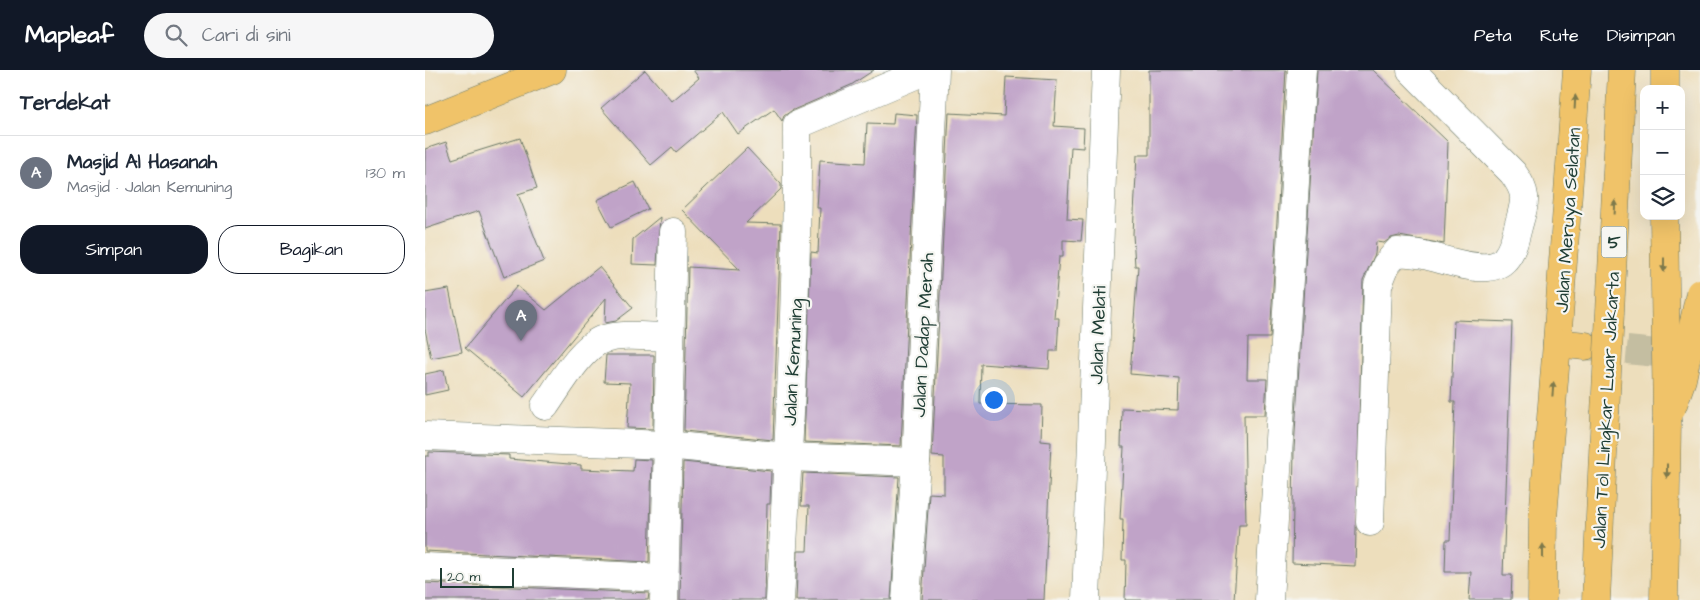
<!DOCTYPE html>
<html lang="id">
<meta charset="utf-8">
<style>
:root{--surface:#fff;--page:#f6f6f7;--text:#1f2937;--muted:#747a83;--line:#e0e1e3;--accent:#111827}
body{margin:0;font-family:"Architects Daughter",sans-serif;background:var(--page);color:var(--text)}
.controls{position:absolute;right:15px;top:15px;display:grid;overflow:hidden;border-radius:10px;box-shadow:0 5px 20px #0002}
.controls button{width:45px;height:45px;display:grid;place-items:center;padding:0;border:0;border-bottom:1px solid var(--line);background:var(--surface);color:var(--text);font:25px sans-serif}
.scale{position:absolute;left:15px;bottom:12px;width:74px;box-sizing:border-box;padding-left:5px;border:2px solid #1f3d34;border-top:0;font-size:14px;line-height:18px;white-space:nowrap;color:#1f3d34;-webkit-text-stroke:4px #f6f6f2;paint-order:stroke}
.you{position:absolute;left:568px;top:329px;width:18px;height:18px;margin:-12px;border:4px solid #fff;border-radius:50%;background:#1a73e8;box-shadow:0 0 0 8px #1a73e833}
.badge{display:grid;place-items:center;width:32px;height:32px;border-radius:50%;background:var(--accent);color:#fff;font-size:16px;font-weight:700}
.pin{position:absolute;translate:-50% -41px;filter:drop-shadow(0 1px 2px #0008)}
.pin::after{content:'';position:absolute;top:26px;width:18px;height:15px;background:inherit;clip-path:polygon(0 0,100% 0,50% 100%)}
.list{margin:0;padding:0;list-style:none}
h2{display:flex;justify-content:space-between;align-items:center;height:65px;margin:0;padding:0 20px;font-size:21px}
h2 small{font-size:16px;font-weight:400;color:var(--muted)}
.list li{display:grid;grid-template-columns:32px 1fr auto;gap:15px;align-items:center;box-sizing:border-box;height:75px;padding:0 20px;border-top:1px solid var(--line)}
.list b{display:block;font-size:19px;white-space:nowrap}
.list p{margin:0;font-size:16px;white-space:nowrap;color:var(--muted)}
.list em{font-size:16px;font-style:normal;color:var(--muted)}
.actions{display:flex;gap:10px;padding:15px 20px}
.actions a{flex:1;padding:11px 0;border:1px solid var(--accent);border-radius:20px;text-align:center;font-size:18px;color:var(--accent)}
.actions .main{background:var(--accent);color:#fff}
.icon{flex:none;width:28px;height:28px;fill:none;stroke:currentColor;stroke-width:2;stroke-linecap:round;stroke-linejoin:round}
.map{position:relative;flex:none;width:1275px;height:530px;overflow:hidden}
header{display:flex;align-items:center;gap:30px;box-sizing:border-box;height:70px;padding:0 25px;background:var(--accent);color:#fff}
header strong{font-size:24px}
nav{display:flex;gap:28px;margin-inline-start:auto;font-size:18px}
.search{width:350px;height:45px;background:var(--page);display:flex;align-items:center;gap:12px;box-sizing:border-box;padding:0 18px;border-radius:28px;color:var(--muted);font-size:19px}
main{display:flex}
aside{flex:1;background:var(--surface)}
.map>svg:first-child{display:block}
</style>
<header>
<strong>Mapleaf</strong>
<div class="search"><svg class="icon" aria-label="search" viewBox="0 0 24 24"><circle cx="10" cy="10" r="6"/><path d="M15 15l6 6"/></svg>Cari di sini</div>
<nav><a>Peta</a><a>Rute</a><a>Disimpan</a></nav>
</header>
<main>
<aside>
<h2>Terdekat<small></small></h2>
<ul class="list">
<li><span class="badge" style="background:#6b7280">A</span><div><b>Masjid Al Hasanah</b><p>Masjid · Jalan Kemuning</p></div><em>130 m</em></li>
</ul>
<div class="actions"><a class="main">Simpan</a><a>Bagikan</a></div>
</aside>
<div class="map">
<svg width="1275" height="530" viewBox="0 0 1275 530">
<rect width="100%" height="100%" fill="#f6f6f2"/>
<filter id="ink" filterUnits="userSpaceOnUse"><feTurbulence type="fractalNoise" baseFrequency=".02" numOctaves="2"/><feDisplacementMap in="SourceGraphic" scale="10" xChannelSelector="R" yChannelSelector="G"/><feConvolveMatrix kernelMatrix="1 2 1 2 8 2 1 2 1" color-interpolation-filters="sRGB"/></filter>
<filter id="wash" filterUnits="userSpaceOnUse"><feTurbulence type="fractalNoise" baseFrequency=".0096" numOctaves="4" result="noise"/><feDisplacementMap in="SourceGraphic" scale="20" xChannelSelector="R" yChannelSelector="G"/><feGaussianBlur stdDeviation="1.12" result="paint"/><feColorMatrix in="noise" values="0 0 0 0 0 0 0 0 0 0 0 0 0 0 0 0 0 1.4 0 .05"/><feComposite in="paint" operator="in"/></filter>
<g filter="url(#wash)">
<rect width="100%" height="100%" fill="#eddebc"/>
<g id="blocks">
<g fill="#c0a3c8">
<path d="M220,0l27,31 27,-23 -6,-8h181l-23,15 -60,26 -7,5 -2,5 -8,-12 -36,25 -15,-22 -47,40 -4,-5 -21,18 -50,-57z"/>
<path d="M724,0h137l-16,268h-22l-1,41h20l-2,36h-21l2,110h-7l-5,75h-109l1,-40h-4l1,-41h-3l4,-72h-3l1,-39 56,2 1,-32 -49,-4 8,-108h-3l-2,-32 4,-79h12z"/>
<path d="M892,0h56l75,72 -4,102 -45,-8 -8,2 -7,5 -8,-1 -1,12 -12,26 -8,286 -63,-3 2,-114z"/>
<path d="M581,7l51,3 -3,46 30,2 -1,20 -12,-1 -4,72 16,1 -2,21 -18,-1v17h-4l-5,61h5l-2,33h-7l-1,18 -68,-5 -1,40 62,1 -1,36 10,1 -7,158h-122l7,-107 15,1v-37l-12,-1 17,-343 55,3z"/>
<path d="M469,43l23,2 -16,331 -97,-4 7,-190 7,1 2,-45h-3l3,-48 45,3 2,-40 26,1z"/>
<path d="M95,68l17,50 -19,6 26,67 -40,16 -25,-66 -54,18v-80l21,-7 6,17z"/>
<path d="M322,78l34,36v5l-35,34 35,1 -8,216 -89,-9 4,-164 52,3 -58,-60z"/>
<path d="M210,112l13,27 -37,18 -14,-27z"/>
<path d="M235,147l-3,48 -25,-1 1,-25z"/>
<path d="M174,197l34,41 -17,13 -11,2 1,-25 -82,99 -59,-49 52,-62 29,24z"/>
<path d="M24,219l13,63 -31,6 -6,-29v-36z"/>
<path d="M1029,250l58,2 -9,253h9l-1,25h-42l2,-28h-26l1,-32h4l5,-138h-4z"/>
<path d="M181,285h48l-1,74 -26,-1 3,-45 -26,-1z"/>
<path d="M19,300l4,20 -23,5v-21z"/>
<path d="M4,382l80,3v4l72,6v4l52,2 1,-12 18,1 -3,102 -224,-11v-95h4z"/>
<path d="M258,392l88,9 -1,33h-3l-2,96h-85z"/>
<path d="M378,403l96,4 -8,123h-95l2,-49h9l2,-45h-8z"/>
<path d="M0,513l224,10 -1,7h-223z"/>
</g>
</g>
</g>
<g filter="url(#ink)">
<use href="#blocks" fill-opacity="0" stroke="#677564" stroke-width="1"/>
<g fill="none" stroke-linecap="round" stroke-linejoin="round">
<path stroke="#c4bea1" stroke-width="28" stroke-dasharray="28 14" stroke-linecap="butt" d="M1160,276l104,10"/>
<g stroke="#677564" stroke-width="29">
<g id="minor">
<path d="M120,336c13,-18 37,-61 59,-67 21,-6 45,-2 66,-2"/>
<path d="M0,366l242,9 121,12 128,5"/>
<path d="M945,452l8,-237 8,-20 11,-13c9,1 18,1 27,3 21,4 65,23 81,4 8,-9 10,-21 13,-32 7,-26 11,-32 -5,-54l-102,-103"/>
<path d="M0,497l238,11"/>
<path d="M239,530l9,-368"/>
<path d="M355,530c9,-158 18,-317 17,-475l130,-55"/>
<path d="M481,530l10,-138 19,-392"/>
<path d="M661,530l20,-530"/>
<path d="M844,530l33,-530"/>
</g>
</g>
<g stroke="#677564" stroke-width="29">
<g id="major">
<path d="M1152,0l-20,273 28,3"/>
<path d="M0,51l127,-51"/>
</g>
</g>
<g stroke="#677564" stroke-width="29">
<g id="highway">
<path d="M1240,19v-19"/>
<path d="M1117,530l1,-82 14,-175"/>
<path d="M1171,530l9,-187"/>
<path d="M1239,530l3,-178"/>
</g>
</g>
<use href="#minor" stroke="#fff" stroke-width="28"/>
<use href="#major" stroke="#f0c369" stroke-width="28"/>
<use href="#highway" stroke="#f0c369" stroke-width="28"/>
<g stroke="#677564" stroke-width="29" stroke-linecap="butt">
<g id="highway-bridge">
<path d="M1239,146l3,206"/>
<path d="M1247,337l10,-28 18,-86"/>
<path d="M1180,343l17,-343"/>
</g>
</g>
<use href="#highway-bridge" stroke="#f0c369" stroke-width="28"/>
</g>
<defs><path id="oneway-solid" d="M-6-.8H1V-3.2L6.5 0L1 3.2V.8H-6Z" transform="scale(1.25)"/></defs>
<g fill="#7d794c">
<use href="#oneway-solid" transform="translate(1150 32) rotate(-87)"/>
<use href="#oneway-solid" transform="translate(1190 137) rotate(-87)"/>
<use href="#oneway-solid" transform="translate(1239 195) rotate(90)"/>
<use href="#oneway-solid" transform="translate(1128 319) rotate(-85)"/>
<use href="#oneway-solid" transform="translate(1242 401) rotate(90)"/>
<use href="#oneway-solid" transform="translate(1118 481) rotate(-90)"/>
</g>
</g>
<g text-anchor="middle" stroke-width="4.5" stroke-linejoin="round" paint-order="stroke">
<rect fill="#f6f6f2" stroke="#60746d" stroke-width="1" x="1176.5" y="156.5" width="25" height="31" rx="4"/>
<g font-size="18" font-weight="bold" fill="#1f3d34">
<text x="1189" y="178">5</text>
</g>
<g font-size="19" fill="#1f3d34" stroke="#f6f6f2">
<text transform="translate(1142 150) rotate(-86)" y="7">Jalan Meruya Selatan</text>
<text transform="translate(497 265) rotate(-87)" y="7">Jalan Dadap Merah</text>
<text transform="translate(672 265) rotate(-88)" y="7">Jalan Melati</text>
<text transform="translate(367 292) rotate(-87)" y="7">Jalan Kemuning</text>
<text transform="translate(1180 340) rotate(-87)" y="7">Jalan Tol Lingkar Luar Jakarta</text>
</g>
</g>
</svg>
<div class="controls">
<button>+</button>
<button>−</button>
<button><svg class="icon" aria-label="layers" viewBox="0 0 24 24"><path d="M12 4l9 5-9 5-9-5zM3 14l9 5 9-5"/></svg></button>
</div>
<div class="scale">20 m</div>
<div class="you"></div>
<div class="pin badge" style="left:96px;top:271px;background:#6b7280">A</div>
</div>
</main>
